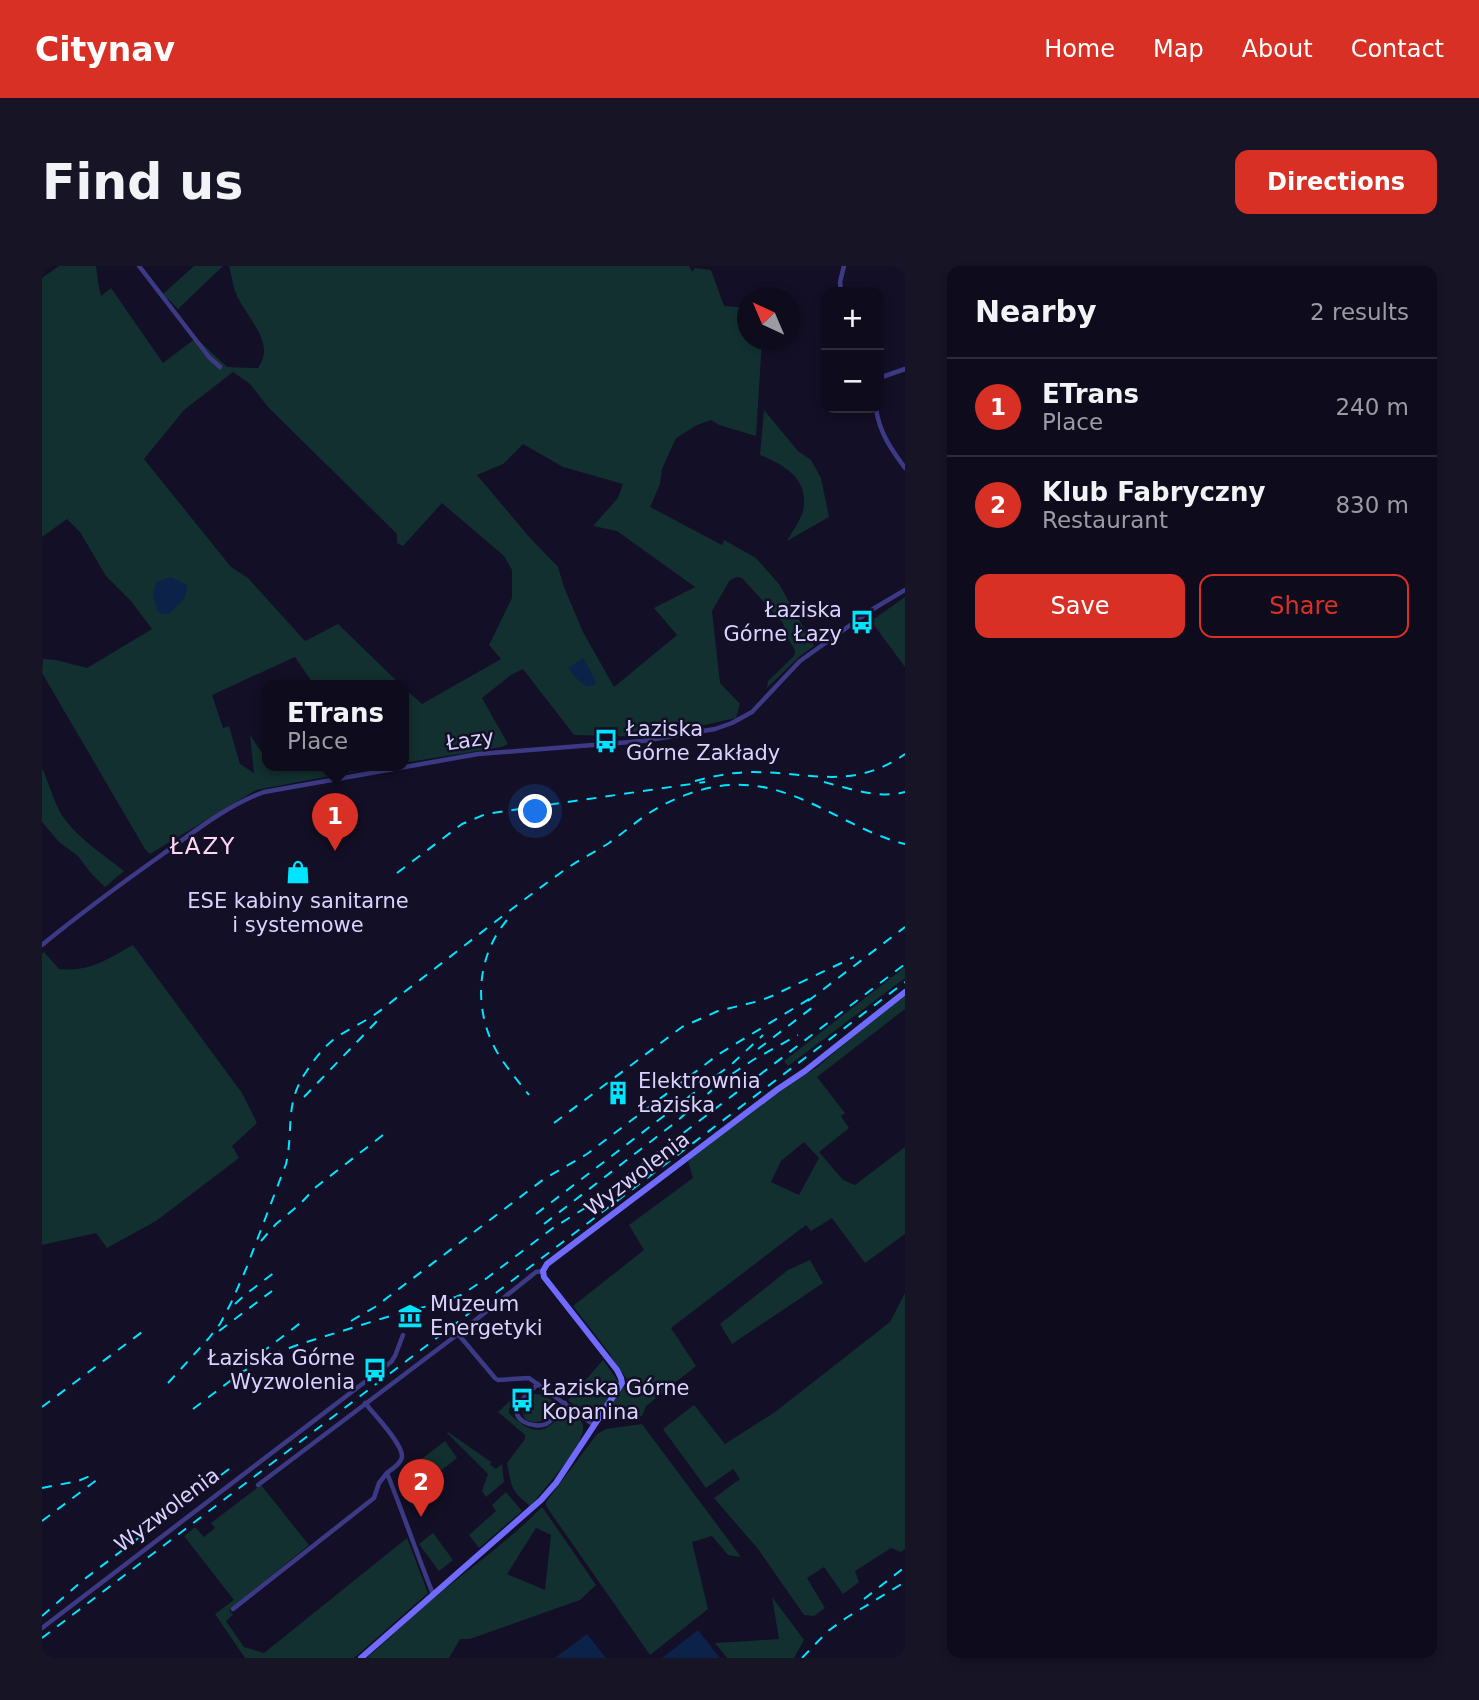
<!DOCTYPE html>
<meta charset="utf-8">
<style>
:root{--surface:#0e0b1c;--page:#171425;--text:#f1f3f6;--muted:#9b9ba3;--line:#2e2b3b;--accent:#d93025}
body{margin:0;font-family:"DejaVu Sans",sans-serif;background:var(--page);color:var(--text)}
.controls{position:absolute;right:21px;top:21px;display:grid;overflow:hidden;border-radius:14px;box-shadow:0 4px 10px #0003}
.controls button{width:63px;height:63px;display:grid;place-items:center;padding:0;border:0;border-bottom:2px solid var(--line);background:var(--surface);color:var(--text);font:35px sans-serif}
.compass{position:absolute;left:695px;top:21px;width:63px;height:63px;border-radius:50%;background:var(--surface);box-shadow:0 4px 10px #0003;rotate:316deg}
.you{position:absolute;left:494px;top:546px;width:24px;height:24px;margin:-18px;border:5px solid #fff;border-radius:50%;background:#1a73e8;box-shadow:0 0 0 10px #1a73e833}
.badge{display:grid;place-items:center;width:46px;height:46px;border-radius:50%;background:var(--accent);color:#fff;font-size:23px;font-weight:700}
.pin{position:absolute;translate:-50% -58px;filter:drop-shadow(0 2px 4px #0008)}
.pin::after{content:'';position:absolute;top:37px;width:24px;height:21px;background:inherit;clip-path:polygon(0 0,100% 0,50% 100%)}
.popup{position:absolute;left:220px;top:414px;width:147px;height:91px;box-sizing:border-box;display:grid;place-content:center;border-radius:14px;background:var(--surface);filter:drop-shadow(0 2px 5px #0005);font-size:23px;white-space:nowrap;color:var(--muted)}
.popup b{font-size:26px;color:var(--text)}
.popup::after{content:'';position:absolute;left:50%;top:100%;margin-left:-14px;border:14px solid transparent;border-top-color:var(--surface)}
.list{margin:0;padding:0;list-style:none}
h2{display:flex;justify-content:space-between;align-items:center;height:91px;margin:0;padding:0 28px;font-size:30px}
h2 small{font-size:23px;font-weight:400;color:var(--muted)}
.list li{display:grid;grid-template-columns:46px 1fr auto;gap:21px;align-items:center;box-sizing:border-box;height:98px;padding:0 28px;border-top:2px solid var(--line)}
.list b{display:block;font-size:26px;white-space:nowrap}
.list p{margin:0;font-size:23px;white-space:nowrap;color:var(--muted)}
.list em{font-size:23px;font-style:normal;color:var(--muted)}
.actions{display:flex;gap:14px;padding:21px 28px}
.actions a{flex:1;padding:16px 0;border:2px solid var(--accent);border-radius:14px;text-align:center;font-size:24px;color:var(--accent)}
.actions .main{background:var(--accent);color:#fff}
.map{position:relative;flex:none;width:863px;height:1392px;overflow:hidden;border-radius:14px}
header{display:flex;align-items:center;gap:42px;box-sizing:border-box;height:98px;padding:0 35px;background:var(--accent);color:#fff}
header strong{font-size:33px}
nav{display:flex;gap:38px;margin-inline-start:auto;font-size:24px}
.intro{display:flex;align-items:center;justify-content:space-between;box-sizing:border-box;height:168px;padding:0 42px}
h1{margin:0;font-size:49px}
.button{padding:18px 32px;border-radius:14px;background:var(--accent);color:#fff;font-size:24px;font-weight:700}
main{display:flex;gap:42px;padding:0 42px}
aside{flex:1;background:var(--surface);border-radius:14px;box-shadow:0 4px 10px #0003}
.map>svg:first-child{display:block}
</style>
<header>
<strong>Citynav</strong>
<nav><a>Home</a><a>Map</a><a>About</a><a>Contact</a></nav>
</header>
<div class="intro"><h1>Find us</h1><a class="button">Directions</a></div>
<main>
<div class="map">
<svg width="863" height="1392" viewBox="0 0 863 1392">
<rect width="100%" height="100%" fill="#130f26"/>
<g fill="#12302f" fill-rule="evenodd">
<path d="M17,0h37l2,16 3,14 10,-8 52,75 33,-25 31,29 31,1c18,-24 -9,-48 -20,-70 -5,-9 -6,-22 -9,-32h460l3,6 3,-4 16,2 13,36 23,2 1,32h14l-6,96 -37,-11 -8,-5 -14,5 -21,13 -14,31 -2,15 -10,23 72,38 2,-5 32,18 23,26 35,62 -14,10 -33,32 1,-7 26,-25 1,-6 -9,-14 -3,-13 -41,-45 -5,-1 -7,3 -18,31 8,72 20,21 -4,14 -86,19 -76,-2 -51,-66 -12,6 -29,23 26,46 -6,3 -99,16v-76l19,17 79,-45 -12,-14 23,-47v-28l-8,-14 -62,-53 -39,43 -6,-3v-9l-129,-127 -18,-23 -17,-12 -49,38 -40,49 87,108 17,11 57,63 33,-17 63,61h-87l-19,-28 -83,38 11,33 6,-2 11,38 14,9 -4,-38 17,25v5h122l-133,25 -106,64 -5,-5 -103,-176 1,-14 13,1 31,8 65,-39 -22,-29 -24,-24 -26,-44 -13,-13 -25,18v-259zM481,178l40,23 60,17 -5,14 -25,28 24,5 78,56 -41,21 23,27 -63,52 -31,-55 -19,-45 -6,-20 -27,-28 -54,-64 26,-11z"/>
<path d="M152,0h29l-45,43 -15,-15z"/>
<path d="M722,144l34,41 13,9 10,18 8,39 -42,24c5,-9 13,-20 16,-30 7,-31 -18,-46 -43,-56z"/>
<path d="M863,331v70l-34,-46z"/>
<path d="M0,502c6,13 10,28 17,42 12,24 44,44 65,61l-19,16 -15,-15 -12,-16 -19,-14 -17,-20z"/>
<path d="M91,679l109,148 15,30 -25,23 7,12 -83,63 -49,27 -11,-15 -54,12v-291l2,-2 15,17c32,3 48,-10 74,-24z"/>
<path d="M863,701v11l-117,88 -4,-5z"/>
<path d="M863,729v14l-88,68 28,36 -4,3 8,12 -30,24 24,28 12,5 50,-38v87l-40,29 -33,-45 -21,13 -5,-6 -135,103 25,38 -50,40 -4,10 -33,5 -7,-2 -19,-6 -15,-13 35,-40 20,28 5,-8 -13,-17 -5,-9 -37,-48 71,-56 -15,-25 64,-47 -5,-17 92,-71 36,-22 46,-39zM762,876l15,16 -20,37 -28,-13 10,-21z"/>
<path d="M768,994l13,23 -91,61 -12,-20 68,-54z"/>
<path d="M863,1027v256l-4,3 -10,-4 -36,23 4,11 -16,12 -19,-27 -17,11 18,30 -11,8 -10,-1 -46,-66 -44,-51 26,-19 -7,-10 -27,19 -43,-59 31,-24 31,39 50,-32 115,-90z"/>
<path d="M491,1128l12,1 12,9v3c-9,11 -18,20 -32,12 -6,-11 -1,-19 8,-25z"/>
<path d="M468,1135l3,2 -4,6v4c13,13 30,26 46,8 4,-5 6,-8 13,-8 3,0 7,2 10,4 4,4 6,9 5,14 -3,18 -40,60 -53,75 -20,-17 -18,-18 -23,-43l18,-24v-4l-27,-23z"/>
<path d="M600,1158l99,133 -13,-2 -16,-19 -20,6 16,67 -58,46 -104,-149v-4l51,-68 9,-5z"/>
<path d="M406,1166l43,30 -1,3 6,4 6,-5 2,18 -18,15 -4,-6 6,-17 -41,-41z"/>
<path d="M403,1175l12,17 -29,23 -13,-17z"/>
<path d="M219,1219l48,60 -80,65 4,5 -7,6 18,26 20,6 143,-115 21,55 -74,65h-109l-30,-44 19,-14 -50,-64 11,-9 9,10 11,-9 -4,-5z"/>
<path d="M464,1226l16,19 -43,37 -10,-13 27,-24 -4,-6z"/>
<path d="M499,1242h2l53,77 -16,15 -110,39h-10l-11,19h-82c25,-22 48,-45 74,-66 34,-27 69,-53 100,-84zM494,1262l15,7 -6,55 -38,-16z"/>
<path d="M391,1267l20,27 -14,11 -20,-27z"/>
<path d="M730,1331l32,43 -10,18h-67l-12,-15 64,-4z"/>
</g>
<g fill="#0c2248">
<path d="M129,311l16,8c1,14 -9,21 -19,29h-5l-6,-3 -4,-16 3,-13z"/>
<path d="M541,392l9,16 4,9c-3,2 -6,5 -10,3 -5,-2 -14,-13 -18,-18z"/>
<path d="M656,1364l22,28h-58z"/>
<path d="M545,1368l19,24h-51z"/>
</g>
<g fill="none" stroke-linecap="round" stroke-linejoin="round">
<g stroke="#3d3a85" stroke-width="4.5">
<path d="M97,0l70,91 11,10"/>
<path d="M799,26l-1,-10 4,-16"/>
<path d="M837,112l26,-9"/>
<path d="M834,142c3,24 15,41 29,60"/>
<path d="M0,679c39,-32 80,-62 121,-91 32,-23 63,-48 101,-62l214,-38 165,-13 72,-12 17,-6 20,-11 48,-51 73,-52 32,-19"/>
<path d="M416,1068l37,44 3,2 31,-2 65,47"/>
<path d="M496,1118c-6,6 -15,13 -19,20 -10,16 14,25 27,20 8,-4 13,-13 19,-21"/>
<path d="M323,1137c9,11 37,40 37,53 0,7 -10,13 -15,17"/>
<path d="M216,1219l200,-151 78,-62 7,-1"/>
<path d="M191,1343l141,-111 5,-15 8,-10c16,40 30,81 46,121"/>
<path d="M0,1362l349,-266 4,-6 8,-21"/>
</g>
<path stroke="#6f6bff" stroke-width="6" d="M319,1392l180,-158 15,-17 66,-100 -1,-5 -4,-8 -73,-93 -1,-6 4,-7 231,-175 27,-18 100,-79"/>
<g stroke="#00e5ff" stroke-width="2" stroke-dasharray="10 9" stroke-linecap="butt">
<path d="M653,515c19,-5 38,-9 58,-9 58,0 99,19 152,-18"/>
<path d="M782,516c26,7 55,17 81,10"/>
<path d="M355,607l65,-49 24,-10 219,-32"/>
<path d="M465,654c-31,37 -34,90 -10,132 9,15 21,29 32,43"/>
<path d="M766,735l97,-74"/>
<path d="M716,783l55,-42"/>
<path d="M690,808l21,-14 45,-25"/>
<path d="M262,831l75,-78"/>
<path d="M512,857l128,-96 36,-16 41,-10 13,-5 82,-39"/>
<path d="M494,948l197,-151 30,-28"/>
<path d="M502,958l132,-102 36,-32"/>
<path d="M219,975l15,-17 24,-20 16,-17 67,-52"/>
<path d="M193,1038l11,-10 29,-22"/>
<path d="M309,1055l24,-14 169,-128 43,-25 132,-100 95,-58"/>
<path d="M177,1065l53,-40"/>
<path d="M219,1087l42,-32"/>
<path d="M126,1117l41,-45 11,-14 11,-21 15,-34 40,-105c8,-35 -2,-60 20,-92 7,-11 17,-24 27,-32 13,-10 28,-16 41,-25 9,-6 17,-13 25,-19 54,-41 106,-83 160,-122 16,-12 34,-21 50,-31 17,-12 33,-27 52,-37 21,-11 46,-20 70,-21 65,-4 114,44 174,59"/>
<path d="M0,1141l100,-75"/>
<path d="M151,1143l49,-37 34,-19 24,-9 100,-31 36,-9 25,-9 26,-17 66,-50 32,-20 320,-244"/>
<path d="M0,1222l36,-7 17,-7"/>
<path d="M0,1255l56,-42"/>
<path d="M822,1333l41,-32"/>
<path d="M0,1350l40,-35 147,-112"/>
<path d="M0,1372l863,-656"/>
<path d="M760,1392l26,-27 18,-13 59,-36"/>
</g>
</g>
<defs>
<g id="bus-bare" transform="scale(1.89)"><path d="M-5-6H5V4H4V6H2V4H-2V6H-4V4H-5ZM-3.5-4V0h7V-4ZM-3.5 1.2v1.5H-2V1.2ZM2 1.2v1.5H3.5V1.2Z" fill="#00e5ff" stroke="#130f26" stroke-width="2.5" paint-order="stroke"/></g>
<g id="shop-bare" transform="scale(1.89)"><path d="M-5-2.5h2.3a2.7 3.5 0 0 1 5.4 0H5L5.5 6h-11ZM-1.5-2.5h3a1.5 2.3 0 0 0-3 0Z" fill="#00e5ff" stroke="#130f26" stroke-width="2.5" paint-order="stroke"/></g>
<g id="building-bare" transform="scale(1.89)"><path d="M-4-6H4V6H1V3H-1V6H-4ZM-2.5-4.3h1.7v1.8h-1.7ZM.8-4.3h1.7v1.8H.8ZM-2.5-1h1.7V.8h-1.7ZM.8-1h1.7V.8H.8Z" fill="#00e5ff" stroke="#130f26" stroke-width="2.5" paint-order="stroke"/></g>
<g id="museum-bare" transform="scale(1.89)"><path d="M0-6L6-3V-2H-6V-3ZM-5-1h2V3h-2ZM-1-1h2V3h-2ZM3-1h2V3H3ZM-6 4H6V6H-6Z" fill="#00e5ff" stroke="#130f26" stroke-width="2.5" paint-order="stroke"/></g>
</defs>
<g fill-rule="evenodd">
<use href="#bus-bare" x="820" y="356"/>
<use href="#bus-bare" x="564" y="475"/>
<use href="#shop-bare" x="256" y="606"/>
<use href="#building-bare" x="576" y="827"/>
<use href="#museum-bare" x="368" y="1050"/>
<use href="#bus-bare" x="333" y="1104"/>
<use href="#bus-bare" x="480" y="1134"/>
</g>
<g text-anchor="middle" stroke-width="5" stroke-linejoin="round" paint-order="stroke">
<g font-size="21" fill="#d9d4ff" stroke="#130f26" text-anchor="start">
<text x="800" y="351" text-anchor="end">Łaziska<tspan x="800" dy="24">Górne Łazy</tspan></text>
<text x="584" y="470">Łaziska<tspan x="584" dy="24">Górne Zakłady</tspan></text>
<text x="256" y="642" text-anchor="middle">ESE kabiny sanitarne<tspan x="256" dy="24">i systemowe</tspan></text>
<text x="596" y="822">Elektrownia<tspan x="596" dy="24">Łaziska</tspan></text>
<text x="388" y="1045">Muzeum<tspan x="388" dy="24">Energetyki</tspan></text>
<text x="313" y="1099" text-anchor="end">Łaziska Górne<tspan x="313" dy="24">Wyzwolenia</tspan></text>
<text x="500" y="1129">Łaziska Górne<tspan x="500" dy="24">Kopanina</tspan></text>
</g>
<g font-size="21" fill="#d9d4ff" stroke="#130f26">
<text transform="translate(428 474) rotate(-8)" y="7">Łazy</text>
<text transform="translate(595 908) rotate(-37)" y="7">Wyzwolenia</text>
<text transform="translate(125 1244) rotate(-37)" y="7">Wyzwolenia</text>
</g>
<g font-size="23" letter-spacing="2" fill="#ffd6f0" stroke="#130f26">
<text x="161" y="588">ŁAZY</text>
</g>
</g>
</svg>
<div class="controls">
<button>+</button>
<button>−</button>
</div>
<svg class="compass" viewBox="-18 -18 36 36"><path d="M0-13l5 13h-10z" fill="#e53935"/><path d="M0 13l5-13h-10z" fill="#9b9ba3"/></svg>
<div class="you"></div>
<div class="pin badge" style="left:293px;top:585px">1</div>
<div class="popup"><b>ETrans</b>Place</div>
<div class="pin badge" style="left:379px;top:1251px">2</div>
</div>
<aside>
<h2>Nearby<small>2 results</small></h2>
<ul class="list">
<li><span class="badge">1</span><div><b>ETrans</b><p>Place</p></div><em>240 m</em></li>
<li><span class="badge">2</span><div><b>Klub Fabryczny</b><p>Restaurant</p></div><em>830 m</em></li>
</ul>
<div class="actions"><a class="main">Save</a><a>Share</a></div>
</aside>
</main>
